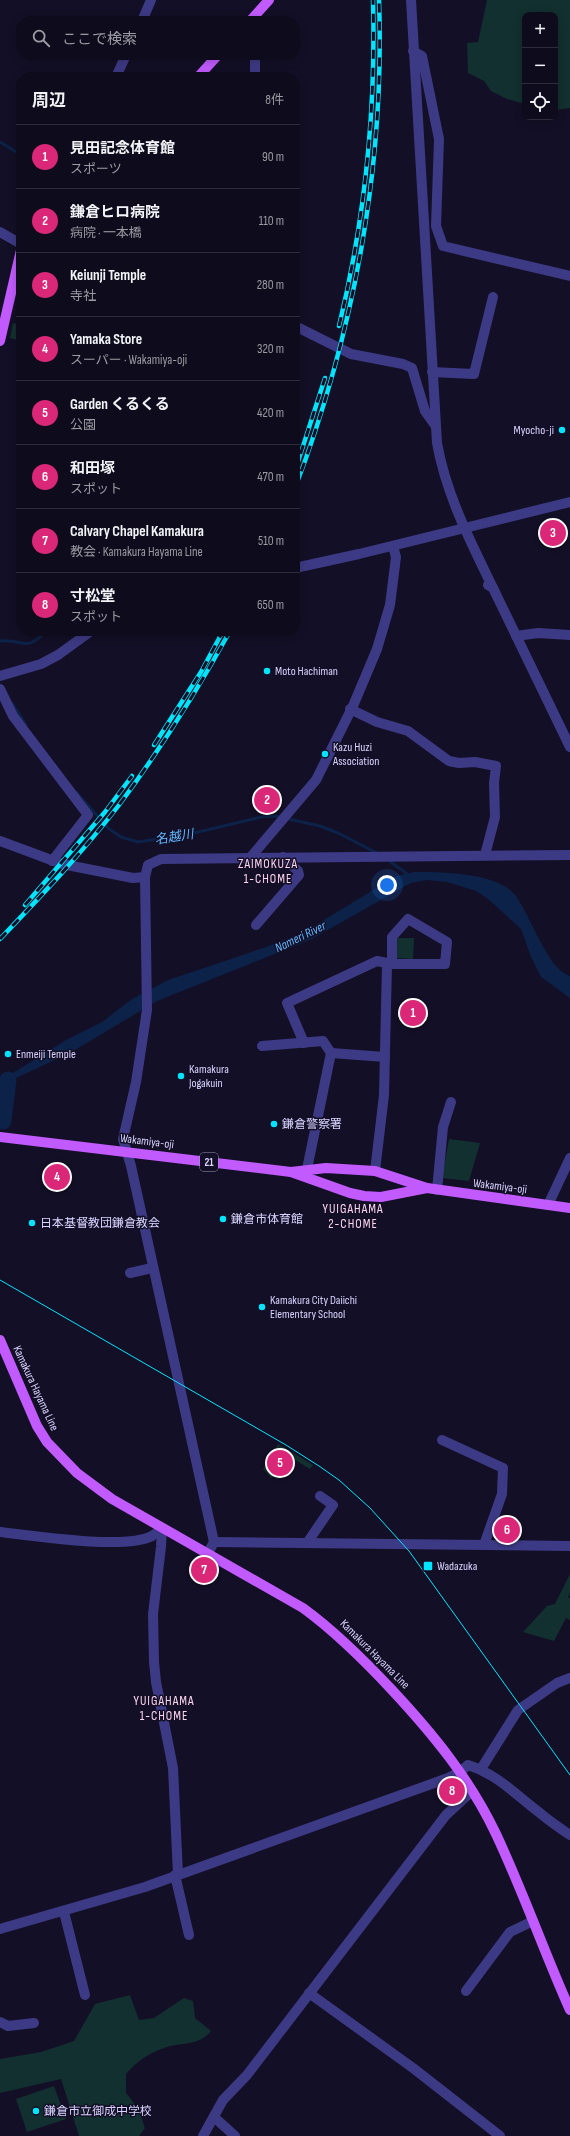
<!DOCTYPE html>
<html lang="ja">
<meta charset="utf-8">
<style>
:root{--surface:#0e0b1c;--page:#1c1929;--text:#f1f3f6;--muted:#9b9ba3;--line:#2e2b3b;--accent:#db2777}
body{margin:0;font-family:"Sofia Sans Condensed","Noto Sans JP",sans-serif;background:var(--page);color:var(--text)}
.controls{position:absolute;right:12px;top:12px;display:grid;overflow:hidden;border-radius:8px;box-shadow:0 2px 10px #0003}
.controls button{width:36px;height:36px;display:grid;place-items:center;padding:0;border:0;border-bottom:1px solid var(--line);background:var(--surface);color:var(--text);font:20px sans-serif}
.you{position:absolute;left:387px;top:885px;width:14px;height:14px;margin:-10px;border:3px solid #fff;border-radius:50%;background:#1a73e8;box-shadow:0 0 0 6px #1a73e833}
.badge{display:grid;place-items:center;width:26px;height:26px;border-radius:50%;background:var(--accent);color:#fff;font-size:13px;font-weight:700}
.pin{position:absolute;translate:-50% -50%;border:2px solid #fff;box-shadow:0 1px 4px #0006}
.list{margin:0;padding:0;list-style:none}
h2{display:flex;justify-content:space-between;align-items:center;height:52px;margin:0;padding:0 16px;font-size:17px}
h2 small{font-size:13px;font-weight:400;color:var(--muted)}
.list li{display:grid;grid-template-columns:26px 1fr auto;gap:12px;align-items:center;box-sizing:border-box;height:64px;padding:0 16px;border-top:1px solid var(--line)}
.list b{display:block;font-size:15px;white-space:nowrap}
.list p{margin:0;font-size:13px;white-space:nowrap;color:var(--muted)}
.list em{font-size:13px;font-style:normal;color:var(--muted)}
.icon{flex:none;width:22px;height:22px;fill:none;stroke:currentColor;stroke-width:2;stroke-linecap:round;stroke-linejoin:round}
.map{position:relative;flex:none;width:570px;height:2136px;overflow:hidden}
.search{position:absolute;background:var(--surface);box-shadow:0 2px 10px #0003;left:16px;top:16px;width:284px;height:44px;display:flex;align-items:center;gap:10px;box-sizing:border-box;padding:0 14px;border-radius:16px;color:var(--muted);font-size:15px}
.panel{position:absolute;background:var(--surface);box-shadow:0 2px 10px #0003;left:16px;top:72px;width:284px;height:564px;border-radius:16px}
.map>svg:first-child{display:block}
</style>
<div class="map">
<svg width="570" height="2136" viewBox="0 0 570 2136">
<rect width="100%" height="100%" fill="#130f26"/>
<g fill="#12302f">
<path d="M487,0h83v108l-15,2v-95h-30v89l-18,-5 -16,-8 -7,-10 -16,-8 -1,-30 11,-1z"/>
<path d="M13,323l8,2v16l-11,-3z"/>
<path d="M396,938h18l-1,21 -18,-1z"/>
<path d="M449,1139l31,4 -11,38 -27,-3z"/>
<path d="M278,1444l35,21 -3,4 -15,-9 -8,13 -9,6 -5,-2 -2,1 -8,-9 5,-9h2z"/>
<path d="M570,1574v18l-2,6h2v22l-4,-2 -12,23 -31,-9 24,-26 8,-2z"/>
<path d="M130,1995l9,25 15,-2 30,-20 9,3 2,17 16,13c-12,15 -27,11 -44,16 -18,6 -29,13 -41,27v19l12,15 7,20 -6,8h-60l-18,-57 -61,14v-34l41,-7 33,-11 21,-37z"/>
<path d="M54,2086l12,33 -39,13 -11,-33z"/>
</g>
<path fill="#0c2248" d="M414,872c27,0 84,0 102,24 11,16 18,35 28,52 7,12 13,23 26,28v22l-29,-21 -10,-20 -10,-28 -33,-30 -12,-8 -29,-9 -20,-2 -16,3 -101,57 -153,61 -87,52 -54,25 -16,15v-12l66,-41 36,-18 30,-23 36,-19 101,-34 37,-15 90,-55z"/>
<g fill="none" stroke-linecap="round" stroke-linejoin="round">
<g stroke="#0c2248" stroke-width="3">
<path d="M0,142l21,13"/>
<path d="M0,641c25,-2 25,12 46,-10"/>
<path d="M12,703l14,22"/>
<path d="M76,792l33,37 12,8 17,5 56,-9 67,-16 14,-1 45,10 18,7 39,20"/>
<path d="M388,860l22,16"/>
</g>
<path stroke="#0c2248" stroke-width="17" d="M3,1121l5,-41"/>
<g stroke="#3d3a85" stroke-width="10">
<path d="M411,0l26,443c9,51 33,98 56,145l-5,-3"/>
<path d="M142,21l9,-21"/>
<path d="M413,51l9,5 17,83 -3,87 7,20 127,30"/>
<path d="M255,55v22"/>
<path d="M116,77l10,-22"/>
<path d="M0,232l21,12"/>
<path d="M295,326l56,28 52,10 9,4 13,43 10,14"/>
<path d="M432,372l42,2 19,-77"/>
<path d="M295,568l64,-14 211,-52"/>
<path d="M493,588l77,159"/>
<path d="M516,636l22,-3 32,2"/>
<path d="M0,676l41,-12 17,-9 33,-24"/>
<path d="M0,689l13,27 75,99 -36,46"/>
<path d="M350,709l27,13 31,9 41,30 10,2 16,-1 21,4 -2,17 1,34 -10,38"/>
<path d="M0,841l62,23 71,14 12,-1"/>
<path d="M250,858l66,-78 37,-74 24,-57 13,-44 6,-48 -3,-11"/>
<path d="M256,925l43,-50 -1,-4 -15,-14"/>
<path d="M304,1043l-17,-40 90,-42 15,3h53l2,-22 -39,-23 -16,18v27"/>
<path d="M262,1046l61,-5 8,12 -24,116"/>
<path d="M331,1053l54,4"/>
<path d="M375,1171l9,-76 3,-131"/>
<path d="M437,1190l6,-63 8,-25"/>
<path d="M548,1205l22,-47"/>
<path d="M130,1273l22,-5"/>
<path d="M442,1440l61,28 -1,26 -18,51"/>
<path d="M162,1528l-1,19 -8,67 1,48 2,20 17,86 5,106"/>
<path d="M0,1532c34,4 125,18 152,4 4,-2 7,-6 10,-8"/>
<path d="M214,1542l356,4"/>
<path d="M307,1543l26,-38 -13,-9"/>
<path d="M208,1553l6,-11 -83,-376 -8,-27 13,-57 11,-72 -2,-133 3,-12 13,-6 409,-4"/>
<path d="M481,1769l37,-59 39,-27 13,-5"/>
<path d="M175,1875l14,60"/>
<path d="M64,1912l21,83"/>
<path d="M0,1929l145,-42 303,-109 12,-6 8,-7c29,9 48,30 72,48 9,8 20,15 30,22"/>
<path d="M466,1991l44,-59 23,-11"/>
<path d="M309,1993l104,75 87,68"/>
<path d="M0,2022l8,4 26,-3"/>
<path d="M214,2117l21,19"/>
<path d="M203,2136l20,-36 24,-25 199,-260 26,-24"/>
</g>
<g stroke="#c25bff" stroke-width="10">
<path d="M250,21l19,-21"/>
<path d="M198,77l20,-22"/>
<path d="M0,341l21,-91"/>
<path d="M0,1137l291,35 59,21 14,3 17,1 46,-9"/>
<path d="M291,1172l35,-4 49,3 52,17 143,20"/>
<path d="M0,1340l37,86 10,16 30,31 35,26 191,109c33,24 61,52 89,82 41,44 78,89 104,144 27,57 48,118 74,176"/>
</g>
<path stroke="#00e5ff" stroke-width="1" d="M0,1280l286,165 33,21 20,14 31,28 39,43 161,224"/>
<g stroke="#00e5ff" stroke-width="4.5">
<g id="rail">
<path d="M339,326c26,-107 37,-217 34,-326"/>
<path d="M295,471l30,-93"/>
<path d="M295,488c59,-155 90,-322 84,-488"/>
<path d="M154,745l47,-73 22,-41"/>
<path d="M25,905l80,-93 27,-36"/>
<path d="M0,939c41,-43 82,-86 119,-134 41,-55 78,-114 111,-174"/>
</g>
</g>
<use href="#rail" stroke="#130f26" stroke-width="3" stroke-dasharray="9" stroke-linecap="butt"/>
</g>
<g fill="#00e5ff" stroke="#130f26" stroke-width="1.5">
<circle cx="562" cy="430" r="4"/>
<circle cx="267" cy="671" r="4"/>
<circle cx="325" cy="754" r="4"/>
<circle cx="8" cy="1054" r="4"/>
<circle cx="181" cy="1076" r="4"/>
<circle cx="274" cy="1124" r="4"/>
<circle cx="223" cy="1219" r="4"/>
<circle cx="32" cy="1223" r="4"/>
<circle cx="262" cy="1307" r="4"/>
<rect x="423" y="1561" width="10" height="10" rx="2"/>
<circle cx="36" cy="2111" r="4"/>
</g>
<g text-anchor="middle" stroke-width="3" stroke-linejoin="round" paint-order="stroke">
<rect fill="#130f26" stroke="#9e99be" stroke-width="1" x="200" y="1153" width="18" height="18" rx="3"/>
<g font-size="11" font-weight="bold" fill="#d9d4ff">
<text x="209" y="1166">21</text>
</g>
<g font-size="12" fill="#d9d4ff" stroke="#130f26" text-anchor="start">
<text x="554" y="434" text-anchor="end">Myocho-ji</text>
<text x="275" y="675">Moto Hachiman</text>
<text x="333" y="751">Kazu Huzi<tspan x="333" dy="14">Association</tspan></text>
<text x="16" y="1058">Enmeiji Temple</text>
<text x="189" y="1073">Kamakura<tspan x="189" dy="14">Jogakuin</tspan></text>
<text x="282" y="1128">鎌倉警察署</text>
<text x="231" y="1223">鎌倉市体育館</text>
<text x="40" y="1227">日本基督教団鎌倉教会</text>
<text x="270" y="1304">Kamakura City Daiichi<tspan x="270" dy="14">Elementary School</tspan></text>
<text x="437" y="1570">Wadazuka</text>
<text x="44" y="2115">鎌倉市立御成中学校</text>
</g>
<g font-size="12" fill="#d9d4ff" stroke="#130f26">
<text transform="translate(147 1141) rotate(7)" y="4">Wakamiya-oji</text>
<text transform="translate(500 1186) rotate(7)" y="4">Wakamiya-oji</text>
<text transform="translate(36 1388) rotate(65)" y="4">Kamakura Hayama Line</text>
<text transform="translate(375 1654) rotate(45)" y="4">Kamakura Hayama Line</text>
</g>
<g font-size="13" font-style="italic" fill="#62b6ff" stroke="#130f26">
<text transform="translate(174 836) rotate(-9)" y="5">名越川</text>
<text transform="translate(300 936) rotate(-26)" y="5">Nameri River</text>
</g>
<g font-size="13" letter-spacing="1" fill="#ffd6f0" stroke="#130f26">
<text x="268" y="868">ZAIMOKUZA<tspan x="268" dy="15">1-CHOME</tspan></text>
<text x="353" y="1213">YUIGAHAMA<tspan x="353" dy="15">2-CHOME</tspan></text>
<text x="164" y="1705">YUIGAHAMA<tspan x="164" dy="15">1-CHOME</tspan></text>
</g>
</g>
</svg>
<div class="controls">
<button>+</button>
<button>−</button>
<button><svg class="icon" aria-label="locate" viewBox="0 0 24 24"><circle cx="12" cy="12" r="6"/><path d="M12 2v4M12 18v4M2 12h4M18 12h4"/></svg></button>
</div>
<div class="you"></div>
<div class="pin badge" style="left:413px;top:1013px">1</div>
<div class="pin badge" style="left:267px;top:800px">2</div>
<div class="pin badge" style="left:553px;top:533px">3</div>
<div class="pin badge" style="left:57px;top:1177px">4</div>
<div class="pin badge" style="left:280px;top:1463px">5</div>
<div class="pin badge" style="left:507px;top:1530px">6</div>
<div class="pin badge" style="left:204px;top:1570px">7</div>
<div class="pin badge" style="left:452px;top:1791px">8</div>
<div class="search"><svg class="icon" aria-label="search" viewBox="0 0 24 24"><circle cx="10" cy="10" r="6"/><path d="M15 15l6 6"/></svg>ここで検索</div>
<section class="panel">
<h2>周辺<small>8件</small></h2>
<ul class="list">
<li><span class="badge">1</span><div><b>見田記念体育館</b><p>スポーツ</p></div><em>90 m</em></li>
<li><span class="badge">2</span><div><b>鎌倉ヒロ病院</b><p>病院 · 一本橋</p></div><em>110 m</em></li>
<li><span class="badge">3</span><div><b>Keiunji Temple</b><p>寺社</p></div><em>280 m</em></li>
<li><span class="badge">4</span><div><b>Yamaka Store</b><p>スーパー · Wakamiya-oji</p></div><em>320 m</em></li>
<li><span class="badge">5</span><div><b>Garden くるくる</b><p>公園</p></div><em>420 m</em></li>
<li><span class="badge">6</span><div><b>和田塚</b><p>スポット</p></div><em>470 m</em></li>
<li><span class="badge">7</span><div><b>Calvary Chapel Kamakura</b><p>教会 · Kamakura Hayama Line</p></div><em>510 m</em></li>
<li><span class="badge">8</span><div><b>寸松堂</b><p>スポット</p></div><em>650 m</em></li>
</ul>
</section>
</div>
